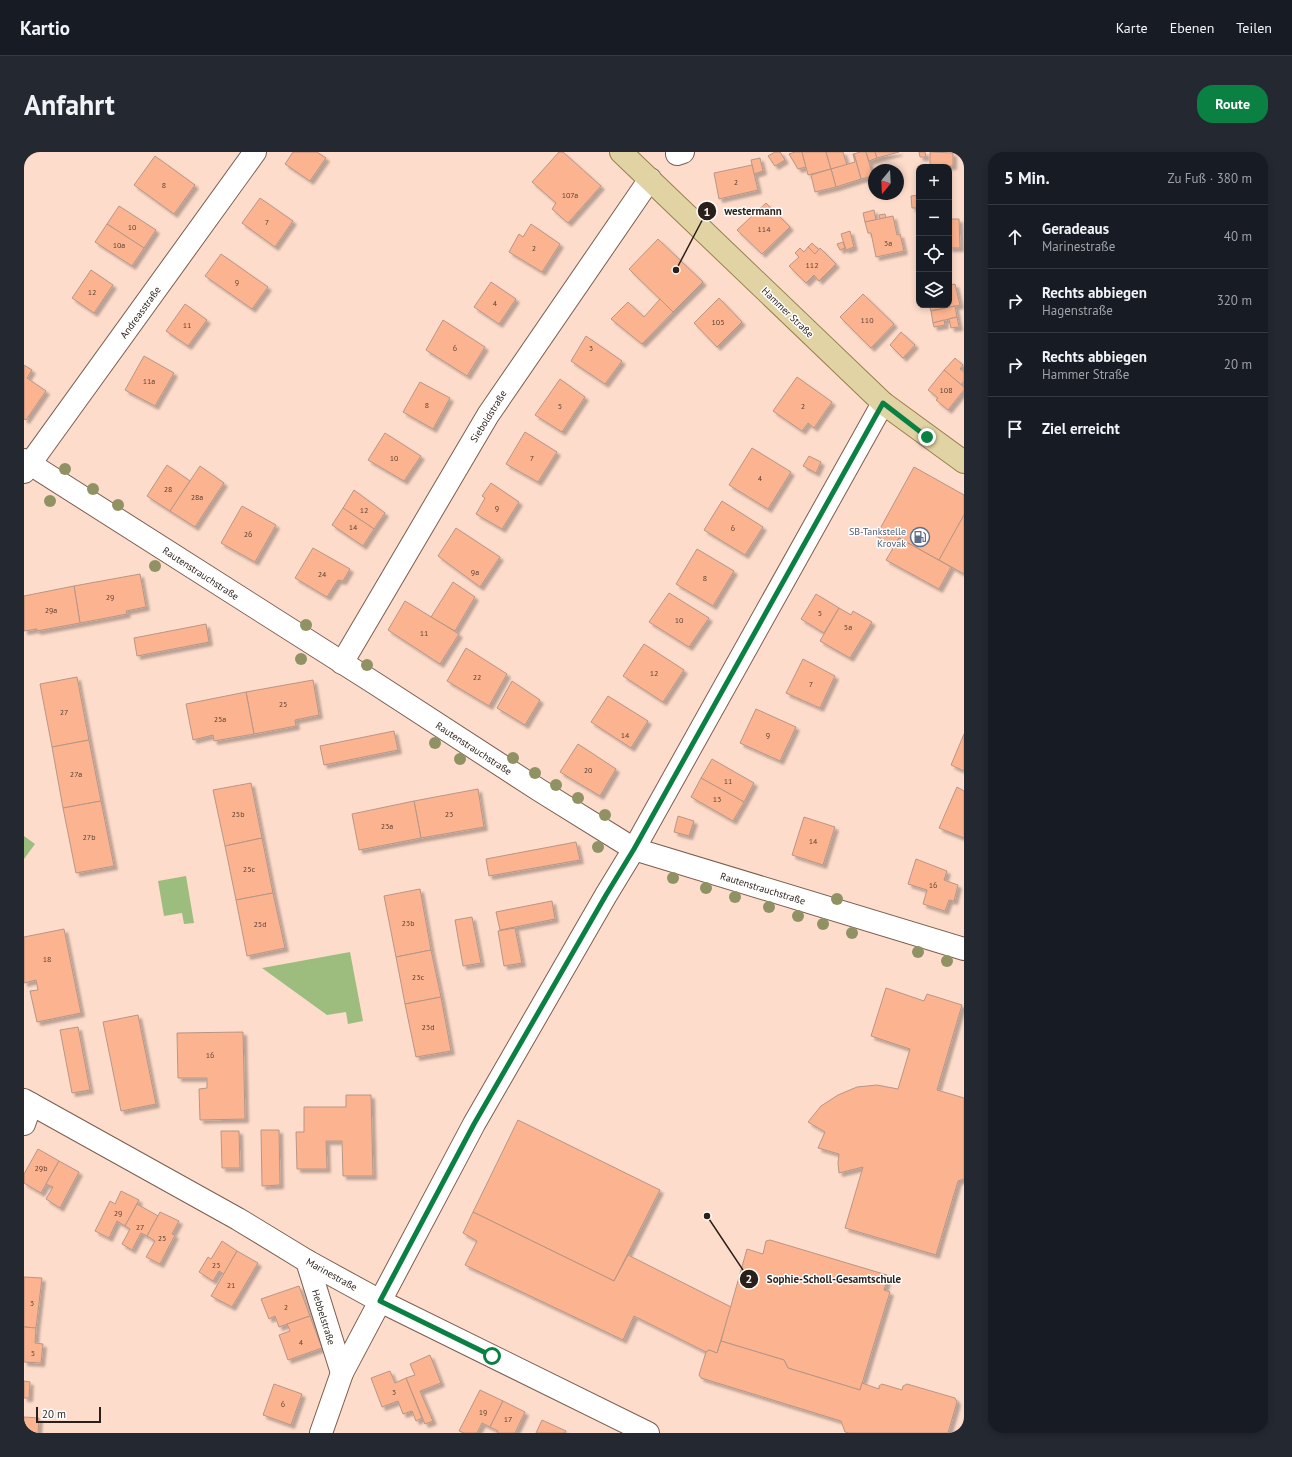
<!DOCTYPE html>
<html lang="de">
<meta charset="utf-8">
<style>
:root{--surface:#171b24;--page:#242831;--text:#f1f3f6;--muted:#9ea1a6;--line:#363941;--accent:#0b8043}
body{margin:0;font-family:"PT Sans",sans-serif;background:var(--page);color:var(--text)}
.controls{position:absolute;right:12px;top:12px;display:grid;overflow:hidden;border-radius:8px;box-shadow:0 2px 6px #0003}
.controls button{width:36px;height:36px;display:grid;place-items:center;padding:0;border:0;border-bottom:1px solid var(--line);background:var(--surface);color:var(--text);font:20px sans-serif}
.compass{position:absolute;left:844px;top:12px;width:36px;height:36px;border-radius:50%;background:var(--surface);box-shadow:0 2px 6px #0003;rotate:198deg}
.scale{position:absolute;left:12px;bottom:10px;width:65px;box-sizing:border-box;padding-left:4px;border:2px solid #2b1f19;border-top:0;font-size:11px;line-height:14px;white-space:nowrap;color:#2b1f19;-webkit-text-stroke:3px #fff;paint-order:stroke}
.stop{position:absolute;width:12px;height:12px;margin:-9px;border:3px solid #0b8043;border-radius:50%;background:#fff}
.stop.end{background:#0b8043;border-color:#fff;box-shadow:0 1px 4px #0008}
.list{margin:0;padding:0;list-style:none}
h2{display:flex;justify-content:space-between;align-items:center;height:52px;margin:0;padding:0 16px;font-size:17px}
h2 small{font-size:13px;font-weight:400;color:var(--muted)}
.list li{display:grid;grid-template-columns:26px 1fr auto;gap:12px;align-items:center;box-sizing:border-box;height:64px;padding:0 16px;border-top:1px solid var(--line)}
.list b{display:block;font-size:15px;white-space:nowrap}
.list p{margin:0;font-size:13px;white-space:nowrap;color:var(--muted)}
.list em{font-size:13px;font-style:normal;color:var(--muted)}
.icon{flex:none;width:22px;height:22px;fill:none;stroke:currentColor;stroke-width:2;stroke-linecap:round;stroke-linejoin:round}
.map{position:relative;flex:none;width:940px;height:1281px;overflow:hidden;border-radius:16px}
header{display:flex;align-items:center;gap:24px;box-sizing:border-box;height:56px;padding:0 20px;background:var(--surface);border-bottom:1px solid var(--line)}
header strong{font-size:19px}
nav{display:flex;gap:22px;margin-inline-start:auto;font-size:14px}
.intro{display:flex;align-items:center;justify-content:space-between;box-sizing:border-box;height:96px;padding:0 24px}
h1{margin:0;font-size:28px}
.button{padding:10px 18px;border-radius:16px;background:var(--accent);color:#fff;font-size:14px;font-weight:700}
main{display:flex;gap:24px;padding:0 24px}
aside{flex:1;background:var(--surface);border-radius:16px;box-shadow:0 2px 6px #0003}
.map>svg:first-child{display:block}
</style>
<header>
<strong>Kartio</strong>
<nav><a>Karte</a><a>Ebenen</a><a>Teilen</a></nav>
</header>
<div class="intro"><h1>Anfahrt</h1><a class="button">Route</a></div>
<main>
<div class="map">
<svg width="940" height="1281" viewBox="0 0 940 1281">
<defs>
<filter id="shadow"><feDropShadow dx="3.5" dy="3.5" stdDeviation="1" flood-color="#0004"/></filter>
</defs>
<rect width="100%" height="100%" fill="#fedccb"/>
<g fill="#9cbd7e">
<path d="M0,684l11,8 -11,15z"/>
<path d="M162,724l8,47 -10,1 -2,-11 -18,3 -6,-35z"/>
<path d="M326,800l13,69 -15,3 -2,-12 -19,3 -65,-47z"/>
</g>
<g fill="#fcb38f" stroke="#b79687" filter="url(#shadow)">
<path d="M269,0h24l9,6 -16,23 -25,-17z"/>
<path d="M535,0h4l38,34 -33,37 -16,-14 4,-6 -24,-21z"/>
<path d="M751,0h5l5,8 -10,6 -7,-10z"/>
<path d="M771,0h7l4,15 -8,2 -9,-15z"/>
<path d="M778,0h24l5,17 -23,6z"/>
<path d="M802,0h17l4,13 -16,4z"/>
<path d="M836,0h6l7,24 -12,3 -7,-25z"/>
<path d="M842,0h9l2,6 -8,3z"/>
<path d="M851,0h24l-22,6z"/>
<path d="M895,0h6l1,5h-6z"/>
<path d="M906,0l23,1v13h-23z"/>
<path d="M829,2h1l7,25 -25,8 -5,-18 24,-7z"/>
<path d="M131,4l40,29 -21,29 -40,-29z"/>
<path d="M736,6l3,13 -9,3 -3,-14z"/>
<path d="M728,13l6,25 -39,9 -5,-26z"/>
<path d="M807,17l5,18 -21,5 -4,-17z"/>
<path d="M895,43v13h-7l-1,-12z"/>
<path d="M236,46l33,23 -18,26 -33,-24z"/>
<path d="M742,51l24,24 -28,27 -25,-24z"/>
<path d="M95,54l37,24 -12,18 -37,-24z"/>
<path d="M850,58l2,10 -11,2 -2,-9z"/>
<path d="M861,62l1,4 -6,1 -1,-4z"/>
<path d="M869,64l4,19 3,-1 4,17 -28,6 -5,-24h-3l-3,-11z"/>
<path d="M925,67h10l1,29h-11z"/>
<path d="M83,72l37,24 -12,18 -37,-24z"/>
<path d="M507,72l29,20 -18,28 -33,-20 10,-18 4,3z"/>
<path d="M826,79l4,16 -8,3 -5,-16z"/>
<path d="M634,87l45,43 -30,30 -44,-43z"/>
<path d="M819,90l2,6 -5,2 -3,-6z"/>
<path d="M788,91l7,7 -4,4 -7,-7z"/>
<path d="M784,95l7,7 5,-6 16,16 -17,17 -5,-6 -8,8 -17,-17 10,-9 -4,-4 5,-5 4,4z"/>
<path d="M197,102l47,33 -16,22 -47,-33z"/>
<path d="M67,118l22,15 -19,28 -22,-15z"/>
<path d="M467,130l25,17 -17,25 -25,-17z"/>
<path d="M931,132l5,21 -29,6 -2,-6h20v-20z"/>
<path d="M839,142l31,30 -23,24 -31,-31z"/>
<path d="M695,146l23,24 -25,25 -23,-24z"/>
<path d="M636,147l13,13 -31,32 -31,-25 17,-17 16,15z"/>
<path d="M161,152l22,16 -19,26 -22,-15z"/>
<path d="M931,154l2,11 -24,6 -2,-12z"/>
<path d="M933,165l2,10 -8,1 -2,-9z"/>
<path d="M419,168l42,27 -18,29 -41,-26z"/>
<path d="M920,168l1,5 -11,2 -1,-4z"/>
<path d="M877,180l14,13 -12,13 -13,-13z"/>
<path d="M562,184l36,25 -17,23 -34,-23z"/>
<path d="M120,204l30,17 -19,33 -30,-16z"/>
<path d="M931,206l8,7 -3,4 4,3v9l-3,4 -17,-15z"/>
<path d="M0,213l8,5 -5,8 19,13 -20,29 -2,-1z"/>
<path d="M920,218l20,17v3l-16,20 -12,-10 2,-2 -10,-8z"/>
<path d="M773,225l35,25 -18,26 -6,-5 -6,8 -29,-20z"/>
<path d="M536,227l25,18 -23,35 -27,-17z"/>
<path d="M396,230l30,16 -17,31 -30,-17z"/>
<path d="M501,280l32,20 -19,30 -32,-18z"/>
<path d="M361,281l36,23 -17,25 -36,-21z"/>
<path d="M728,296l39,24 -23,37 -39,-24z"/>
<path d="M785,304l12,6 -5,11 -13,-7z"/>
<path d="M143,313l23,16 -20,30 -23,-15z"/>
<path d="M176,314l24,17 -29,44 -25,-16z"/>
<path d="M890,315l50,28v20l-25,45 -40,-22 -5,8 -18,-10z"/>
<path d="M467,331l28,19 -17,27 -26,-15 9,-16 -3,-2z"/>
<path d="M330,338l31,23 -11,16 -31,-21z"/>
<path d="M698,349l41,26 -18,28 -41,-25z"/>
<path d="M218,354l34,19 -21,37 -34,-19z"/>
<path d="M319,356l31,21 -11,17 -31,-21z"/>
<path d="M940,363v59l-25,-14z"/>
<path d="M432,376l44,29 -20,30 -42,-31z"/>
<path d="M875,386l52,29 -12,22 -53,-29z"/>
<path d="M289,396l37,21 -7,12 -5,-1 -11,17 -32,-19z"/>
<path d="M673,397l37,22 -21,35 -37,-22z"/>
<path d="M116,422l6,33 -20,4 1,3 -47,9 -6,-37z"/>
<path d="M429,430l22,15 -20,34 -24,-14z"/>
<path d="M50,434l6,37 -43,8v-2l-13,2v-35z"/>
<path d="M645,441l40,25 -20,29 -40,-25z"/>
<path d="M792,442l23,14 -15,25 -23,-14z"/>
<path d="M381,449l54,33 -19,30 -52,-34z"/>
<path d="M815,456l12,7 2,-4 19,11 -22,36 -30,-17z"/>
<path d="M182,472l3,18 -72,14 -3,-18z"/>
<path d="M620,492l40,26 -21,32 -40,-26z"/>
<path d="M442,496l41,26 -18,32 -42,-25z"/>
<path d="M779,507l32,17 -15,32 -34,-15z"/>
<path d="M53,525l12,63 -37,7 -12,-63z"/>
<path d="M289,528l6,35 -24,5 1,6 -42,8 -8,-42z"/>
<path d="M488,529l28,19 -15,25 -28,-17z"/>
<path d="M222,540l8,42 -40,7 -1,-6 -20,5 -7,-36z"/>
<path d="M584,544l40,25 -17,27 -40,-26z"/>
<path d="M732,557l40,18 -16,34 -40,-18z"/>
<path d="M370,579l4,19 -74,15 -4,-19z"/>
<path d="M940,582v37l-13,-6z"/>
<path d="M65,588l12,61 -38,7 -11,-61z"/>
<path d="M554,592l38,25 -16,27 -40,-24z"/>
<path d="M688,607l42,24 -10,19 -43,-24z"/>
<path d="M677,626l43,24 -11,19 -42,-24z"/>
<path d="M227,631l11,55 -37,8 -12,-56z"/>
<path d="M933,635l7,4v47l-25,-10z"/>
<path d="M454,637l6,38 -63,11 -7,-37z"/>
<path d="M77,649l13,65 -38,7 -13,-65z"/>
<path d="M390,649l7,37 -62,12 -7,-36z"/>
<path d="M654,664l16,5 -5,15 -15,-4z"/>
<path d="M780,665l31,10 -12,38 -31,-10z"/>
<path d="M238,686l11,55 -37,7 -11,-54z"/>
<path d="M552,690l4,18 -91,16 -3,-17z"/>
<path d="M892,707l31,12 -3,9 14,5 -4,16 -5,-1 -4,11 -22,-7 4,-14 -19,-6z"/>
<path d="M396,737l11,61 -35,7 -12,-61z"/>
<path d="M249,741l12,55 -38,8 -11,-56z"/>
<path d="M528,749l3,18 -55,11 -4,-18z"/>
<path d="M448,765l9,46 -18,3 -8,-46z"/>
<path d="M491,776l7,35 -18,3 -6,-35z"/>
<path d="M40,777l17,84 -44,9 -7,-31 8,-1 -2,-10 -12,3v-46z"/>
<path d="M407,798l10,47 -36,7 -9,-47z"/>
<path d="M862,836l38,13 3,-7 35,11 -25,85 27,8v81l-6,2 -22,74 -91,-27 18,-61 -24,6 -1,-10 1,-9 -21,-6 7,-16 -17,-10 13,-16 17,-11 19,-8 20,-2 21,4 12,-40 -39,-13z"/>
<path d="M417,845l10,54 -35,6 -11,-53z"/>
<path d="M114,863l18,89 -35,7 -18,-89z"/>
<path d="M54,875l12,63 -18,3 -12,-63z"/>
<path d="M219,880l2,87 -45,1 -1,-31 8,-1v-10h-29l-1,-45z"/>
<path d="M322,943h25l2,81h-30l-1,-35h-16l1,28h-30l-1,-37h8v-25h42z"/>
<path d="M494,968l142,70 -46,91 -141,-69z"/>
<path d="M237,978h18l1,55 -18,1z"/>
<path d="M197,979h18l1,37h-18z"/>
<path d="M14,997l21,12 -18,32 -17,-10v-9z"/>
<path d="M35,1009l20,11 -19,36 -14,-9 7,-12 -7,-3z"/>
<path d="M97,1039l18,9 -14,26 -8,-5 -8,17 -14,-7 15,-30 5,3z"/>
<path d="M113,1052l21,12 -11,20 -6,-3 -9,17 -10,-6 8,-15 -5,-3z"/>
<path d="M136,1060l19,9 -7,13 3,1 -15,29 -14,-7 9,-16 -8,-5z"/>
<path d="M449,1060l141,69 14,-26 103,52 -14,46 -8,-3 -3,2 -72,-36 -11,24 -158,-75 12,-24 -14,-8z"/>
<path d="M746,1088l117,35 1,2 -4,13 6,2 -30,98 -72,-22 -4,-8 -63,-19 26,-92 16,5 3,-13z"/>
<path d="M198,1089l15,10 -13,23 -5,-3 -6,10 -14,-9 9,-15 3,2z"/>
<path d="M213,1099l21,12 -26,44 -21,-11z"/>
<path d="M0,1125l18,1 -6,50 -12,-1z"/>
<path d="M275,1134l11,30 -31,11 -4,-11 -6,3 -8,-20z"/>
<path d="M286,1164l12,32 -34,12 -9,-25 11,-4 -3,-7z"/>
<path d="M0,1175l12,1 -1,15 8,1 -2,19 -17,-1z"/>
<path d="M697,1189l63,19 4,8 72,22 2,-7 17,6v-3l3,-2 20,6 1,-4 4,-2 48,14 2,4 -9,31h-99l-4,-1 -4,-11 -140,-43 -2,-3 7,-23 3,-2 8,3z"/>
<path d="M406,1203l11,28 -21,8 13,30 -8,3 -19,-46 9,-3 -5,-11z"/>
<path d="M366,1219l5,12 11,-5 16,40 -6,3 -4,-10 -9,3 -5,-13 -16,6 -11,-29z"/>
<path d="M0,1229l6,1 -1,16h-5z"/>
<path d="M250,1232l28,10 -11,31 -28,-10z"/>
<path d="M456,1238l23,11 -13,26 -8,-4 -5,10h-13l-5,-2z"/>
<path d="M479,1249l22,11 -10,21h-18l1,-2 -8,-4z"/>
<path d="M0,1265l15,1 -1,15h-14z"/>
<path d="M518,1268l24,11 -1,2h-29z"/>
</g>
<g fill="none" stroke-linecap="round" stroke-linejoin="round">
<g stroke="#7b5e4f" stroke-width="24">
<g id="minor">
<path d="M653,2l6,-2"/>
<path d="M0,308l352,224 163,106 95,59 330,100"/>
<path d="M0,320l231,-320"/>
<path d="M318,511l146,-248 162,-236"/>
<path d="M0,948l214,119 69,42 73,40 268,132"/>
<path d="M0,972l7,-20"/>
<path d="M283,1109l35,112"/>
<path d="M297,1281l21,-60 132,-249 132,-229 28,-46 249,-446"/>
</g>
</g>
<g stroke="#94814b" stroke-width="24">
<path id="major" d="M597,0l262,251 81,59"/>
</g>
<use href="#minor" stroke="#fff" stroke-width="22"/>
<use href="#major" stroke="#e1d3a3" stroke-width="22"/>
</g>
<g fill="#919264">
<circle cx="41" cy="317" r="6"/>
<circle cx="69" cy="337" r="6"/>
<circle cx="26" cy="349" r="6"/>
<circle cx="94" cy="353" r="6"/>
<circle cx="131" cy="414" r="6"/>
<circle cx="282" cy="473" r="6"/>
<circle cx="277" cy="507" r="6"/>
<circle cx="343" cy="513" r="6"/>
<circle cx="411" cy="591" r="6"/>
<circle cx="489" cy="606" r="6"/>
<circle cx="436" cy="607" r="6"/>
<circle cx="511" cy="621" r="6"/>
<circle cx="532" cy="633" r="6"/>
<circle cx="554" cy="646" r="6"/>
<circle cx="581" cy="663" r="6"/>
<circle cx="574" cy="695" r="6"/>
<circle cx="649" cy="726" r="6"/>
<circle cx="682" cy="736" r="6"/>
<circle cx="711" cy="745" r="6"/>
<circle cx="813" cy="747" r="6"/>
<circle cx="745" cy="755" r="6"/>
<circle cx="774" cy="764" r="6"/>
<circle cx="799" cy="772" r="6"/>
<circle cx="828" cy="781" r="6"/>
<circle cx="894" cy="800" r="6"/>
<circle cx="923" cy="809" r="6"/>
</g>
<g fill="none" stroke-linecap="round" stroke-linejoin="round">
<path stroke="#0b8043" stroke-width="5" d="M468,1204l-112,-55 94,-177 132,-229 28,-46 249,-446 44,34"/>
</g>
<defs>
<g id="fuel-ring" transform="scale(1)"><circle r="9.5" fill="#fff" stroke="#5c6f8a" stroke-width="1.5"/><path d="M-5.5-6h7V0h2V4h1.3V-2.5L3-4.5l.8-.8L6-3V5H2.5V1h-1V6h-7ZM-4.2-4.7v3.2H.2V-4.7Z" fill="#5c6f8a"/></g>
</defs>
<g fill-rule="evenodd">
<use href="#fuel-ring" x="896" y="385"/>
</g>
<g text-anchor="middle" stroke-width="3" stroke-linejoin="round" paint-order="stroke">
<g font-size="8" fill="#5f4436">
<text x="712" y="33">2</text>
<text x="140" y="36">8</text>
<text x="546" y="46">107a</text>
<text x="243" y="73">7</text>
<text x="108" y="78">10</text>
<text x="740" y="80">114</text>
<text x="864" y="94">3a</text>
<text x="95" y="96">10a</text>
<text x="510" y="99">2</text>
<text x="788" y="116">112</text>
<text x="213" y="133">9</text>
<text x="68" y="143">12</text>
<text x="471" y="154">4</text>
<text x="843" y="171">110</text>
<text x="694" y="173">105</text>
<text x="163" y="176">11</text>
<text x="431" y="199">6</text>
<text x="567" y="199">3</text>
<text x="125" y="232">11a</text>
<text x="922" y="241">108</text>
<text x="403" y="256">8</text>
<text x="536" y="257">5</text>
<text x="779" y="257">2</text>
<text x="370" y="309">10</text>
<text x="508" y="309">7</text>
<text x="736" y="329">4</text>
<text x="144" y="340">28</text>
<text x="173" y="348">28a</text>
<text x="473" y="359">9</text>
<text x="340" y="361">12</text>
<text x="329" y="378">14</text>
<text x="709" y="379">6</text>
<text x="224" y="385">26</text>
<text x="451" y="423">9a</text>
<text x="298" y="425">24</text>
<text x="681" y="429">8</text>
<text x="86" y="448">29</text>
<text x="27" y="461">29a</text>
<text x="796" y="464">5</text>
<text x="655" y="471">10</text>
<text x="824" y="478">5a</text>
<text x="400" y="484">11</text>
<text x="630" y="524">12</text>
<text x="453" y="528">22</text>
<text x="787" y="535">7</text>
<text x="259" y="555">25</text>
<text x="40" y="563">27</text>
<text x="196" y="570">25a</text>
<text x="601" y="586">14</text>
<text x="744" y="586">9</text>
<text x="564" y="621">20</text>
<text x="52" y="625">27a</text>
<text x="704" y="632">11</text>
<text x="693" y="650">13</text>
<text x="214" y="665">25b</text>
<text x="425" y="665">23</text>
<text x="363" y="677">23a</text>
<text x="65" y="688">27b</text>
<text x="789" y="692">14</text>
<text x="225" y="720">25c</text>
<text x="909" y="736">16</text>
<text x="384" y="774">23b</text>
<text x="236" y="775">25d</text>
<text x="23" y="810">18</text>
<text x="394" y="828">23c</text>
<text x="404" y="878">23d</text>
<text x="186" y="906">16</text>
<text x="17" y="1019">29b</text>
<text x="94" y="1064">29</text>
<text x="116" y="1078">27</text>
<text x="138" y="1089">25</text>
<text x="192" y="1116">23</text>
<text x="207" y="1136">21</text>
<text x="8" y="1154">3</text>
<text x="262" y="1158">2</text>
<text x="277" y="1193">4</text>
<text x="9" y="1204">5</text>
<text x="370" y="1243">3</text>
<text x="259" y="1255">6</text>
<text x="459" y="1263">19</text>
<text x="484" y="1270">17</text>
</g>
<g font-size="10" fill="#2b1f19" stroke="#fff">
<text transform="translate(116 160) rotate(-54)" y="4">Andreasstraße</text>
<text transform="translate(764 160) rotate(44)" y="4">Hammer Straße</text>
<text transform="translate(464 264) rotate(-58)" y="4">Sieboldstraße</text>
<text transform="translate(177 421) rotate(33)" y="4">Rautenstrauchstraße</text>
<text transform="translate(450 596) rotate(33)" y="4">Rautenstrauchstraße</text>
<text transform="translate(739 736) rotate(17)" y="4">Rautenstrauchstraße</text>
<text transform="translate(308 1122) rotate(29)" y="4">Marinestraße</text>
<text transform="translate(300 1165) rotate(73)" y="4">Hebbelstraße</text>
</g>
<g font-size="10" fill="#4e5e75" stroke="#fff" text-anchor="end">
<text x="882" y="383">SB-Tankstelle<tspan x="882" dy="12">Krovak</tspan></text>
</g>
</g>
<path fill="none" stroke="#2b1f19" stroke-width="1.5" d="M652 118L683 59M683 1064L725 1127"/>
<g fill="#2b1f19" stroke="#fff" stroke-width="1.5">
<circle cx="652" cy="118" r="4"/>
<circle cx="683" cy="1064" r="4"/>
<circle cx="683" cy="59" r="10"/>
<circle cx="725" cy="1127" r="10"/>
</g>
<g font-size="12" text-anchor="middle" font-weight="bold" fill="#fff">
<text x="683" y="64">1</text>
<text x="725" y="1131">2</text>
</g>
<g font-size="11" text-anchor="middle" font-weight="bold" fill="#2b1f19" stroke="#fff" stroke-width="3" stroke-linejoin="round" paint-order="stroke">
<text x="729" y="63">westermann</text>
<text x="810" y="1131">Sophie-Scholl-Gesamtschule</text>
</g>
</svg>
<div class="controls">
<button>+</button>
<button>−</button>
<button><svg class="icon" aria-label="locate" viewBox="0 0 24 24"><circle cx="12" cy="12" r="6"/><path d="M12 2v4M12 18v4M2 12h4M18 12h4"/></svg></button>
<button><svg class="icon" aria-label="layers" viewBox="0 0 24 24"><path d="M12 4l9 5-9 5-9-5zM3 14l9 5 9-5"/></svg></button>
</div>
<svg class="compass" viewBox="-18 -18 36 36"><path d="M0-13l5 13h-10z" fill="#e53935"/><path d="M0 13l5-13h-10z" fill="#9ea1a6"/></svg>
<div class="scale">20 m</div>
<div class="stop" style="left:468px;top:1204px"></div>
<div class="stop end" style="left:903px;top:285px"></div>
</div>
<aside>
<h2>5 Min.<small>Zu Fuß · 380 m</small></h2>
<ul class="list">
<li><svg class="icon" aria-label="ahead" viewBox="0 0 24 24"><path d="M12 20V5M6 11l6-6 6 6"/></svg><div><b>Geradeaus</b><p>Marinestraße</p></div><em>40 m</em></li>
<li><svg class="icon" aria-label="right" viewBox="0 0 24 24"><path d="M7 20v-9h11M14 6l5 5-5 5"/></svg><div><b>Rechts abbiegen</b><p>Hagenstraße</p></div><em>320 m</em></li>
<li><svg class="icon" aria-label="right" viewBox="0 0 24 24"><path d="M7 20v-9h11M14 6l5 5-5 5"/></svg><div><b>Rechts abbiegen</b><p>Hammer Straße</p></div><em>20 m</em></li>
<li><svg class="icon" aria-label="arrive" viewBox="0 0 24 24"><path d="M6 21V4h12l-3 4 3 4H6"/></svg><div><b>Ziel erreicht</b></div></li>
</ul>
</aside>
</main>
